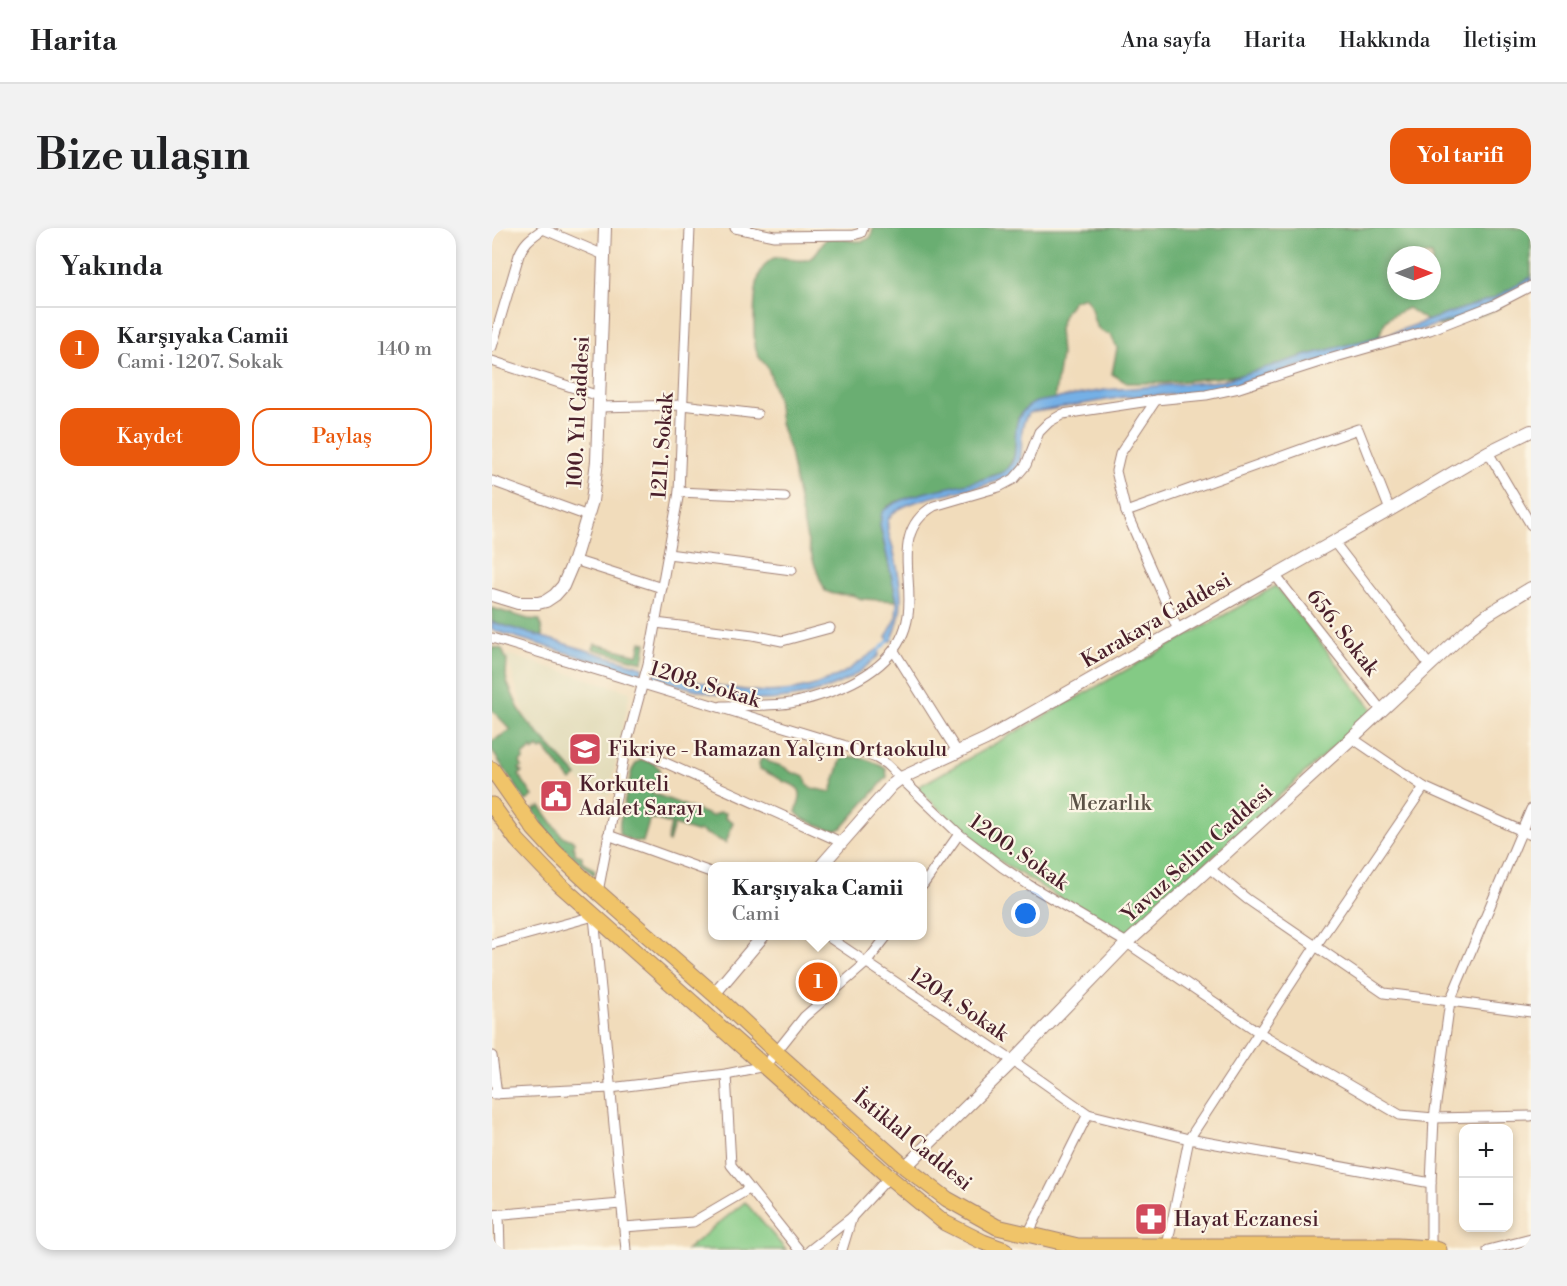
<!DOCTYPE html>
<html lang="tr">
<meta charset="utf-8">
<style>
:root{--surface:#fff;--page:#f2f2f2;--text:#202124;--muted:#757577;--line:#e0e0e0;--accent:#ea580c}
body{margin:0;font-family:"Libre Bodoni",serif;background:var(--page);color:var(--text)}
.controls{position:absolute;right:18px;bottom:18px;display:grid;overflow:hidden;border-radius:12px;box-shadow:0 3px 9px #0003}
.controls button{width:54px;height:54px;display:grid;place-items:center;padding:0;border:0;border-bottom:2px solid var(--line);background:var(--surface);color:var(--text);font:30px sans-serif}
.compass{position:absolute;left:895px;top:18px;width:54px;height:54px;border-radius:50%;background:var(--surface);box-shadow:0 3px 9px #0003;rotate:90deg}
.you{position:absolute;left:534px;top:686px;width:21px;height:21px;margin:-15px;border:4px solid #fff;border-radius:50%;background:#1a73e8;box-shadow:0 0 0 9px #1a73e833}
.badge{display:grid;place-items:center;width:39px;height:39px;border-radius:50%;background:var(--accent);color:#fff;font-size:20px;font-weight:700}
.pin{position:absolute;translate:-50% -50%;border:3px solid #fff;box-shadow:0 2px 6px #0006}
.popup{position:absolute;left:216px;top:634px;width:219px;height:78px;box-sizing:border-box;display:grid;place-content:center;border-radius:12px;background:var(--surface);filter:drop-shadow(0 2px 4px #0005);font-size:20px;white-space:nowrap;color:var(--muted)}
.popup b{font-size:22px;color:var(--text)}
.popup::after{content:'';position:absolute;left:50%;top:100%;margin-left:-12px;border:12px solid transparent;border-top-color:var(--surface)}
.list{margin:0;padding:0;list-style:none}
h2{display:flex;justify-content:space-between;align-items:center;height:78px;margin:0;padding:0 24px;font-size:26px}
h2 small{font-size:20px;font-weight:400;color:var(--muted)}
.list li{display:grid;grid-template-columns:39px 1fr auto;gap:18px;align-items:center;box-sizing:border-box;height:84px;padding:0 24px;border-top:2px solid var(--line)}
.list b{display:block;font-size:22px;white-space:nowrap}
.list p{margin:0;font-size:20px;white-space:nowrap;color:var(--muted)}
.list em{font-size:20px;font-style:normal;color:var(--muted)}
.actions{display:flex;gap:12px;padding:18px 24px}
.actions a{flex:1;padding:14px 0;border:2px solid var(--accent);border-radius:18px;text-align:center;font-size:21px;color:var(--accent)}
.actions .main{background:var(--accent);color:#fff}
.map{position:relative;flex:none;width:1039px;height:1022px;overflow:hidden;border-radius:18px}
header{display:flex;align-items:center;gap:36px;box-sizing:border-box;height:84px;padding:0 30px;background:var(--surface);border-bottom:2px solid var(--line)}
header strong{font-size:28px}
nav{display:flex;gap:33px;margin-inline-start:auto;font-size:21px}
.intro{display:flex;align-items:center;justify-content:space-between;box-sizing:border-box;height:144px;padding:0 36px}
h1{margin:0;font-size:42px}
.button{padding:15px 27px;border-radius:18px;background:var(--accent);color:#fff;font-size:21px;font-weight:700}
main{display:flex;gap:36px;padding:0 36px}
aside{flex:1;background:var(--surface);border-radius:18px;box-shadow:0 3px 9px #0003}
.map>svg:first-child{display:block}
</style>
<header>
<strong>Harita</strong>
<nav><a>Ana sayfa</a><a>Harita</a><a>Hakkında</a><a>İletişim</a></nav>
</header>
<div class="intro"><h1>Bize ulaşın</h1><a class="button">Yol tarifi</a></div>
<main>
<aside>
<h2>Yakında<small></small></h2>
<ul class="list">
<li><span class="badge">1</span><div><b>Karşıyaka Camii</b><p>Cami · 1207. Sokak</p></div><em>140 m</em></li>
</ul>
<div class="actions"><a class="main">Kaydet</a><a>Paylaş</a></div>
</aside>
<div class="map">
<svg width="1039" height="1022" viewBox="0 0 1039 1022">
<rect width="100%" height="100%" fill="#fcf5e5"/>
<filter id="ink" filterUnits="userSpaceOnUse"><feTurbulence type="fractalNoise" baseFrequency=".0167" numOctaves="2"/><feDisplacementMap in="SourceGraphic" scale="12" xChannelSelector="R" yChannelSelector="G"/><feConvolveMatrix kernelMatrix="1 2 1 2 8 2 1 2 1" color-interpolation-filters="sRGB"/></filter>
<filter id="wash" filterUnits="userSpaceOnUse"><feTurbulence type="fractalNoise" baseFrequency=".008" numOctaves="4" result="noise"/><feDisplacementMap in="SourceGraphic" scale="24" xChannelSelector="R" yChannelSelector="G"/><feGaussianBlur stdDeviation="1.35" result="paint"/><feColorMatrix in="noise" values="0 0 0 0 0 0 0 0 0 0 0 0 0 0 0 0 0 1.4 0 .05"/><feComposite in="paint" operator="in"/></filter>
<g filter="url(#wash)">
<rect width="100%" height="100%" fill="#f1dcbb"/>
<path fill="#e2dcba" d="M14,426l124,38 -21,104 -23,-9 -59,-66z"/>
<g fill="#84ca85" stroke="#677458" stroke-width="1.5">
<path d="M784,358l97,124 -249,228 -124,-77 -20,-16 -64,-57z"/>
<path d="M253,974l41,48h-100z"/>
</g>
<g fill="#6bae72" stroke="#5a664e" stroke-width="1.5" fill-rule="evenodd">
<path d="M381,0h658v52l-29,25 -12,7 -50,14 -10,-3 -22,-15c-8,4 -20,8 -24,16 -4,7 -3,11 -9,18l-106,30 -104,11h-38l-15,-9 5,-26 -6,-13c-3,-1 -7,-2 -10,-4 -11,-8 -6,-26 -17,-34l-11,4 -8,11 -6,16 2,27 -7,46 -36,17 -4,39 -7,12 -6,4 -30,10 -50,11 -25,8 -9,5 -7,18 17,76 -35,-2 -10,-4 -19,-1 -8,-3c-20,-43 -26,-92 -35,-139 -3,-10 -8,-20 -10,-30 -2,-9 -1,-18 -4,-27 -3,-9 -5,-19 -8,-27 -3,-5 -9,-9 -11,-15 -5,-13 -3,-59 1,-73 1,-7 6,-15 11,-19 12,-10 26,4 40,-2 9,-4 12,-17 18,-20 13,-5 30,9 44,-2zM904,27h36v36h-36z"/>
<path d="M0,380l36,11 12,1 3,18 -51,-16z"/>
<path d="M149,414l5,1 -3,19 -50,-13 2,-5 43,11z"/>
<path d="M0,419l10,2 5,12 -1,15 1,6 12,27 8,12 50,55 -6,5 -27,-33 -3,2 -3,-3 -4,4 -2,-3 -9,8 1,3 -4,3 2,5 -3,2 3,3 -3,3 14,21 -7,5 -34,-50v-10l19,-11 -19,-20z"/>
<path d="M352,529c17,-1 29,3 42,12l1,8 -45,51 -5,2 -9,-1 -25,-10 -7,-7c7,-20 7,-25 -14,-31l-2,-2 -20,-10 -1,-6 2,-4 4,-1 4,4 15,5 7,5 14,5 3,9 3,2 20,4 10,-32z"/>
<path d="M150,532l11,3 7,6 -8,24 60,23 8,-4 6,1 -1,5 8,4 -7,21 -26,-12 -4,1 -22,-7 -5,17 -2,-1 4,-17 -21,-6 -7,24 -11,-1 -13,-7 1,-13 12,-51 5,-8z"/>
<path d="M48,578l22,30 12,5 -1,7h2v6l7,2v5l13,9 -1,5 -43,-38 -18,-27 3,-3 1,2z"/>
</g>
<g fill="#75b0e6" stroke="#606888" stroke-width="1.5">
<path d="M1039,49v8l-76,34 -139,43 -68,18 -13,5 -33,8 -78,4 -95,16c-17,21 5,49 -24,65 -21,12 -112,19 -117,43 -2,8 3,19 5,27 8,35 14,60 -2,93l-5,-4 10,-18 1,-18 -17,-76 2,-13c20,-20 74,-24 102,-33 7,-3 16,-4 22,-9 21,-17 -6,-52 30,-68l69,-12 116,-9 83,-25 85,-22 107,-37z"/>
<path d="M0,394l151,45 -3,8 -148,-45z"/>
<path d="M386,421l1,6c-9,8 -18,17 -29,23 -32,17 -71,25 -108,21 -28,-3 -61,-14 -90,-21l2,-8c65,16 126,38 189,3 12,-7 23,-16 35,-24z"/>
</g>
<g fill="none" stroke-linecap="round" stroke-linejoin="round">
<path stroke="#75b0e6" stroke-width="3" d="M383,426l17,-17"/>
</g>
</g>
<g filter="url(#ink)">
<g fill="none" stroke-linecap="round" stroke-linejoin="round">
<g stroke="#9e7e73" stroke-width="11">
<g id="minor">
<path d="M243,0l39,8 79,-1 8,-2 2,-5"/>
<path d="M0,119l27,-92c6,-14 12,-17 24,-26l61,26"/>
<path d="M0,133l107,35"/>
<path d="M664,172l-36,54 -4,17 10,41 52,118"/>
<path d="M107,179l84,-2 74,9"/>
<path d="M996,224l43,73"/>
<path d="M0,253l96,35"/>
<path d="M187,264l106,5"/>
<path d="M634,284l232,-83 32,81"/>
<path d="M842,314l96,124"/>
<path d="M176,326l124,16"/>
<path d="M82,332l88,28"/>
<path d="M783,347l107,136"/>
<path d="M164,395l97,12 29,6 48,-13"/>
<path d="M0,410l351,107 33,13 10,6 73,70 43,33 27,18 98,58 133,90 140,82 34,3 97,-2"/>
<path d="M402,423l64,102"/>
<path d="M230,478c20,-1 41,0 60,-2 16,-1 30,-6 45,-11 37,-13 75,-35 81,-78 6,-39 -17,-84 26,-109l65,-19 15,-8 12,-14 13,-33 10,-10 14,-8 93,-14 50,-5 33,-7 90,-29 101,-29 64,-25 37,-19"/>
<path d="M860,510l72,49 107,48"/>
<path d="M134,517l215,97"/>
<path d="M116,607l105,38"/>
<path d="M717,640l38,31 137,94 66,8 81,11"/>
<path d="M431,657l36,-51"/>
<path d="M106,664l28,-147 22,-81 31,-172 11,-264"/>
<path d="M335,708l186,125 75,53 101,25 242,44"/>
<path d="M0,716l102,-28 32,334"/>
<path d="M0,828l5,38"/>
<path d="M234,846l5,91 68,85"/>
<path d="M0,866l118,-6 116,-14 39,-8 39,-49 62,-54 21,-27"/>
<path d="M0,987l129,-11"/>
<path d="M7,987l1,35"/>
<path d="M132,999l69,-5 56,-33"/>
<path d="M536,1006l60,-120"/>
<path d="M675,1018l22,-107 126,-192 109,-160"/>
<path d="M939,1020v-65l3,-65 16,-117 81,-192"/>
<path d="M318,1022l42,-33 37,-40"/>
<path d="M350,1022l10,-33"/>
<path d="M996,1022l43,-11"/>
</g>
</g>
<g stroke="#9e7e73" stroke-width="14">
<g id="tertiary">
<path d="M0,367l26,8h20l8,-2 9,-6 8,-9 11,-26 18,-59 5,-40 8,-233"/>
<path d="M329,638l71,-81 9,-7 85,-39 404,-229 98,-58 43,-21"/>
<path d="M222,766l49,-58"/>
<path d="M413,939l108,-106 114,-118 225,-205 118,-110 18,-14 43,-26"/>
</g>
</g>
<g stroke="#9e7e73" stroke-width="17">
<g id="primary">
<path d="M0,541l42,60 22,24 42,39 116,102 62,58 129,115 42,32 50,28 81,19h319l34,2 8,2"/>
<path d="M0,577l25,35 42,44 330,293 56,46 38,19 22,8"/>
</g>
</g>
<use href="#minor" stroke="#fff" stroke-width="9"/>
<use href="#tertiary" stroke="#fff" stroke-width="12"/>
<use href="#primary" stroke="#f0c469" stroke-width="15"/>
</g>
</g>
<defs>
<g id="school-square" transform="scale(1.725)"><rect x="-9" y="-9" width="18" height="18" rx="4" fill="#d1495b" stroke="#fcf5e5"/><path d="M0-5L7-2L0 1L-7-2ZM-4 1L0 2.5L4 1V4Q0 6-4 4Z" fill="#fff"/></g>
<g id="civic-square" transform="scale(1.725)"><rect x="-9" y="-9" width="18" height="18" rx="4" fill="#d1495b" stroke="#fcf5e5"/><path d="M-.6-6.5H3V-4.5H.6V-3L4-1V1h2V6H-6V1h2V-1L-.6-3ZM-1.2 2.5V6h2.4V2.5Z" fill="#fff"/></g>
<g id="pharmacy-square" transform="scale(1.725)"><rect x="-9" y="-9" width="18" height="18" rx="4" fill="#d1495b" stroke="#fcf5e5"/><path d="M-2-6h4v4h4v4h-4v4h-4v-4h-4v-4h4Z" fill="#fff"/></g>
</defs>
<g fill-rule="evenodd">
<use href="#school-square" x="93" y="521"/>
<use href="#civic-square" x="64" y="568"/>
<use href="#pharmacy-square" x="659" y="991"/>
</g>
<g text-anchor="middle" stroke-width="4.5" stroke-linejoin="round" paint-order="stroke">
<g font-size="21" fill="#4a1f2b" stroke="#fcf5e5">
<text transform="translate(86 184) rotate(-87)" y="7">100. Yıl Caddesi</text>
<text transform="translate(170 218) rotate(-86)" y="7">1211. Sokak</text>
<text transform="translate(664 392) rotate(-30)" y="7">Karakaya Caddesi</text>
<text transform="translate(851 404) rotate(52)" y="7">656. Sokak</text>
<text transform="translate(213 456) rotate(17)" y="7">1208. Sokak</text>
<text transform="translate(527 624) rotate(35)" y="7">1200. Sokak</text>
<text transform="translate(705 625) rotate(-42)" y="7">Yavuz Selim Caddesi</text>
<text transform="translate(467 776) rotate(34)" y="7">1204. Sokak</text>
<text transform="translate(421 912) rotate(39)" y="7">İstiklal Caddesi</text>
</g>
<g font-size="21" fill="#4a1f2b" stroke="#fcf5e5" text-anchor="start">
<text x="116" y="528">Fikriye - Ramazan Yalçın Ortaokulu</text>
<text x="87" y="563">Korkuteli<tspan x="87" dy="24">Adalet Sarayı</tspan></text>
<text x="682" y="998">Hayat Eczanesi</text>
</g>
<g font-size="21" fill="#5b5246" stroke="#fcf5e5">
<text x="618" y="582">Mezarlık</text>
</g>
</g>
</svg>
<div class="controls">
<button>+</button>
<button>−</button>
</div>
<svg class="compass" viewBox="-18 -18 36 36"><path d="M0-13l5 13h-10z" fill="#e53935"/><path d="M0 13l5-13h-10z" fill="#757577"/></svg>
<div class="you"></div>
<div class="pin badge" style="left:326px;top:754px">1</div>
<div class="popup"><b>Karşıyaka Camii</b>Cami</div>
</div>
</main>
